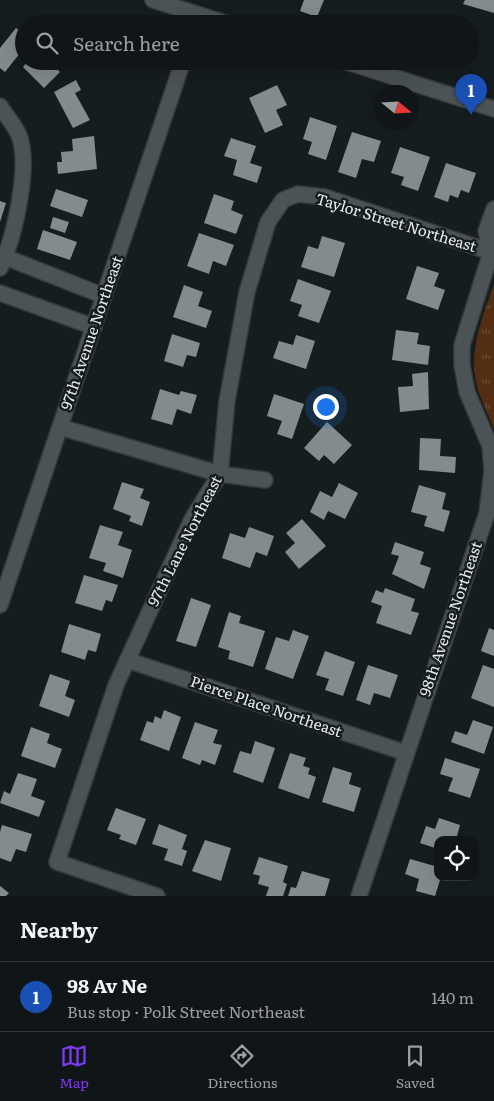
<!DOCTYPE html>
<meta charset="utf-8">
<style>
:root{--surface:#101617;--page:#191f20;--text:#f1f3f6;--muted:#9c9fa1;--line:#303536;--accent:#7c3aed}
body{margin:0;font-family:Literata,serif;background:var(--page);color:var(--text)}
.controls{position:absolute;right:15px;bottom:15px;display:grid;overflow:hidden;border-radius:10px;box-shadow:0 5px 20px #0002}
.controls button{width:45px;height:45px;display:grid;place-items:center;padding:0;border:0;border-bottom:1px solid var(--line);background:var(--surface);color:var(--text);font:25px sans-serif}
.compass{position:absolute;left:374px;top:85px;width:45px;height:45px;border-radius:50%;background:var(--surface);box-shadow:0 5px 20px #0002;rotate:108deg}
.you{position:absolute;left:325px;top:406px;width:18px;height:18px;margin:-12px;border:4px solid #fff;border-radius:50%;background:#1a73e8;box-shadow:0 0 0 8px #1a73e833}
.badge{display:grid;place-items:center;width:32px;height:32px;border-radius:50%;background:var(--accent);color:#fff;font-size:16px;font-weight:700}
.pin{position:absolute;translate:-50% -41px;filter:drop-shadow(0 1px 2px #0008)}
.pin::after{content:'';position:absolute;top:26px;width:18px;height:15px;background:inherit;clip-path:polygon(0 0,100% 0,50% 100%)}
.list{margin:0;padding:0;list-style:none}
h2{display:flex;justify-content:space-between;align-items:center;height:65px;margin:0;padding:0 20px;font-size:21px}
h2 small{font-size:16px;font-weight:400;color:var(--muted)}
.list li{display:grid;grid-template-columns:32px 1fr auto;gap:15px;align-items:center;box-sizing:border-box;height:70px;padding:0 20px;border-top:1px solid var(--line)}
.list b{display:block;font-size:19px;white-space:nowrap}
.list p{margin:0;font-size:16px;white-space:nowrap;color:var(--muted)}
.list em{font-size:16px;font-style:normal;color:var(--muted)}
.icon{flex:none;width:28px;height:28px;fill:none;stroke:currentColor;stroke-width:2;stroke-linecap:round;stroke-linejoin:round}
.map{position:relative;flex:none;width:494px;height:896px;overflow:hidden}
.search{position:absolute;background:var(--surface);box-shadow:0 5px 20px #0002;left:15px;right:15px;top:15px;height:55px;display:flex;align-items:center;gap:12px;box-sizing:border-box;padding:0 18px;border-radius:28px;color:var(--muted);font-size:19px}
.sheet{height:135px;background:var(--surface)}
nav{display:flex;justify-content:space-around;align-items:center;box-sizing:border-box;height:70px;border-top:1px solid var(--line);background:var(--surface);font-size:14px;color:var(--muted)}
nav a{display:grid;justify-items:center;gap:2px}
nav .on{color:var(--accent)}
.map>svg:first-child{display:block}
</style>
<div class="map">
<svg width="494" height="896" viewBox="0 0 494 896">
<defs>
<pattern id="park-tufts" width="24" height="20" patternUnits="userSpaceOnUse" patternTransform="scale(1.25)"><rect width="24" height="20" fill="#542e13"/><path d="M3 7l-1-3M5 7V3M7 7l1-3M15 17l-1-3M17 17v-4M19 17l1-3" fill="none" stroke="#6d4c36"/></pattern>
</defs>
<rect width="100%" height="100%" fill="#161d1f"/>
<path fill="url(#park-tufts)" d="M494,284v145c-5,-15 -14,-29 -17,-44 -9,-35 6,-69 17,-101z"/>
<g fill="#838b8f">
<path d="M304,0h20l-7,17 -17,-6z"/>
<path d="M465,0h29v13l-31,-9z"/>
<path d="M16,28l8,6v14l-19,24 -5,-4v-20z"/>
<path d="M28,61h7l2,3 3,-3h9l11,11 -16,16 -21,-21z"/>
<path d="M76,80l5,10 -6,3 15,27 -17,8 -19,-36z"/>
<path d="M277,85l10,20 -11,5 7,15 -18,8 -16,-35z"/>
<path d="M310,117l27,9 -11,34 -18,-6 4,-12 -9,-3z"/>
<path d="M352,132l29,9 -7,21 -12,-3 -6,19 -18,-6z"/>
<path d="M94,136l3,33 -39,5 -1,-12h5l-1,-10 12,-1 -1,-12z"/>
<path d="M231,138l25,8 -6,17 12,4 -5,16 -24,-8 4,-15 -13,-4z"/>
<path d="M400,147l30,10 -12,34 -17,-6 3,-8 -13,-4z"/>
<path d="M446,163l30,10 -7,20 -8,-3 -3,8 -8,-3 -2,7 -14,-5z"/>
<path d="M56,189l32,11 -6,17 -32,-11z"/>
<path d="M214,194l20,7 -3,9 12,5 -7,19 -32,-11z"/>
<path d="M0,201l6,2 -6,19z"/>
<path d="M53,217l16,5 -4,11 -15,-5z"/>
<path d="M43,230l34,12 -7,18 -33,-11z"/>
<path d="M199,233l35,12 -8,21 -13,-5 -4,13 -22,-8z"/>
<path d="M322,236l23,7 -11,34 -33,-10 7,-21 10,3z"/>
<path d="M417,266l22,7 -5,13 11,4 -7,20 -32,-11z"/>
<path d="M298,279l33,12 -12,32 -21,-7 4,-11 -12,-4z"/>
<path d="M184,285l19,7 -5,14 14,5 -6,17 -33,-11z"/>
<path d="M396,330l23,3 -2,11 13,2 -2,19 -36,-5z"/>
<path d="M172,334l28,9 -4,14 -9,-2 -4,12 -19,-6z"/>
<path d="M296,335l19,6 -9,28 -33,-11 6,-17 14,4z"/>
<path d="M428,372l1,37 -29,3 -2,-25 15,-1 -1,-12z"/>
<path d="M160,389l19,6 2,-4 16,4 -6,19 -14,-5 -5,16 -21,-6z"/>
<path d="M274,394l30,10 -12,35 -15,-5 5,-13 -15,-5z"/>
<path d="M327,422l25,23 -18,19 -10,-9 -5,6 -15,-13z"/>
<path d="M420,438l21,1 -1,17 16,1 -1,16 -36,-3z"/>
<path d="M122,482l22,7 -4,9 10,4 -8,24 -13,-5 2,-5 -18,-7z"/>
<path d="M339,483l19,10 -13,26 -17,-8 -4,9 -14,-8 10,-21 12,6z"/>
<path d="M419,485l27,8 -4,16 8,2 -6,21 -20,-6 3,-10 -16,-4z"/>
<path d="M302,519l24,27 -27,23 -14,-17 10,-9 -9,-10z"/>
<path d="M100,525l23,7 -5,13 14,5 -9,28 -20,-7 3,-8 -17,-5z"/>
<path d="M249,527l25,9 -7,20 -11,-4 -6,16 -28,-10 8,-25 15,5z"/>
<path d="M395,542l29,10 -4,12 11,4 -7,21 -32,-15 7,-18 -8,-2z"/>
<path d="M84,575l34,10 -6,17 -6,-2 -4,11 -27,-8z"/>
<path d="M385,588l30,11 -4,12 8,2 -8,22 -35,-12 6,-17 -11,-4 5,-12 7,3z"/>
<path d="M191,598l20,7 -15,42 -20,-6z"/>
<path d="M229,612l12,4 -2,7 26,8 -12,36 -25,-8 2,-8 -12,-4z"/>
<path d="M69,624l32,10 -5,18 -8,-2 -3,10 -24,-8z"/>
<path d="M489,628l5,2v26l-13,-5z"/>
<path d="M293,630l16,6 -16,43 -28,-10 11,-32 13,4z"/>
<path d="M325,651l30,11 -12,34 -18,-6 4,-11 -13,-4z"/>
<path d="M368,665l30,10 -8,23 -16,-5 -4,12 -14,-5z"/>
<path d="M483,665l11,4v38l-23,-9z"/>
<path d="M50,674l20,7 -5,15 10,4 -6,17 -30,-11z"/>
<path d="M164,710l17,7 -12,34 -29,-11 7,-19 6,2 2,-7 6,3z"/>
<path d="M473,720l20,7 -9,27 -33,-12 4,-11 12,4z"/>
<path d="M195,722l23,8 -5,13 9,2 -7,20 -13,-5 -2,5 -18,-7z"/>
<path d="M31,727l19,7 -3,9 15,6 -7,19 -34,-12z"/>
<path d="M255,741l20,7 -12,35 -30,-11 7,-21 11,3z"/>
<path d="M290,753l16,5 -3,8 7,2 -2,6 8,3 -7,22 -31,-11z"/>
<path d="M445,758l35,11 -10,29 -22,-7 5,-13 -13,-4z"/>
<path d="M333,767l19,6 -3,11 12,4 -7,24 -32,-10z"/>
<path d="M18,773l19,6 -6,17 14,5 -6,16 -39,-14 4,-12 6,3z"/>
<path d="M116,808l30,11 -10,26 -17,-6 2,-4 -14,-5z"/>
<path d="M439,818l21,7 -4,15h-18v9l-18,-6 6,-17 9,3z"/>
<path d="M159,824l28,11 -5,14 5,2 -5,15 -18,-6 4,-11 -16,-5z"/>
<path d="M2,825l30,9 -6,18 -10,-3 -5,13 -11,-4v-26z"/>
<path d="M205,840l26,8 -10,33 -29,-10z"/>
<path d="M259,857l29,9 -5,16 4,2 -4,12h-17l3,-9 -11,-3 2,-8 -7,-2z"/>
<path d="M410,859l28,8v10h3l-6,19 -19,-5 3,-12 -14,-5z"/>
<path d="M302,871l28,8 -5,17h-37l3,-9 5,1z"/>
<path d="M0,886l9,7 -3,3h-6z"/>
</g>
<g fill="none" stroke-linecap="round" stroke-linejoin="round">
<g stroke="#35393b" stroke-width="18">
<g id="minor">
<path d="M153,0l75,24"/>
<path d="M344,61l150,48"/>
<path d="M0,106c6,9 14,19 19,29 12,31 -5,104 -19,133"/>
<path d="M0,255l104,41"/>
<path d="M0,293l94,34"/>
<path d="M60,427l160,47 45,6"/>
<path d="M0,605l183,-544"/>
<path d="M127,660l279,93"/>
<path d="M157,896l-100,-34 59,-177 76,-166 28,-45 7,-73 20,-109 21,-70 15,-22 15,-6 27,3 169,56"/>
<path d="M359,896l128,-383 5,-42 -2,-25 -23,-54 -5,-27v-20l29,-93 -5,-21 8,-22"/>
</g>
</g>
<use href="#minor" stroke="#4c5357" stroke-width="15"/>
</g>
<g text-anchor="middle" stroke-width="5" stroke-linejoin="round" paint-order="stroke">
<g font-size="15" fill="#e8ecee" stroke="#161d1f">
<text transform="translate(396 223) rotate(17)" y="5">Taylor Street Northeast</text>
<text transform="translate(92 333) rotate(-71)" y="5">97th Avenue Northeast</text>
<text transform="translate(185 541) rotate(-63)" y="5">97th Lane Northeast</text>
<text transform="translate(451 619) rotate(-71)" y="5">98th Avenue Northeast</text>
<text transform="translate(266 707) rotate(19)" y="5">Pierce Place Northeast</text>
</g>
</g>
</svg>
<div class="controls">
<button><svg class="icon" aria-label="locate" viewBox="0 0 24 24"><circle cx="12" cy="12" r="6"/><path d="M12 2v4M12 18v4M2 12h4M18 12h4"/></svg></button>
</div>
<svg class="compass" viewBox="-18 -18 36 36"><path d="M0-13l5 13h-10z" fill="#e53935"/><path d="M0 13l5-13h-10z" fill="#9c9fa1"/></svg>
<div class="you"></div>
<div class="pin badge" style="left:471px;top:115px;background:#1a4fb4">1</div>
<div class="search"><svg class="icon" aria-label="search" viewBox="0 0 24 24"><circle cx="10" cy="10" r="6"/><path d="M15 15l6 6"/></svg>Search here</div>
</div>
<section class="sheet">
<h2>Nearby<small></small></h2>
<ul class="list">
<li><span class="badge" style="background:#1a4fb4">1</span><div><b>98 Av Ne</b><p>Bus stop · Polk Street Northeast</p></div><em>140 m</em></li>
</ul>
</section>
<nav>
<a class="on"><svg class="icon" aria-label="map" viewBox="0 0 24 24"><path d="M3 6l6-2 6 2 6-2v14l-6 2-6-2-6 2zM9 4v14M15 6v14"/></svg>Map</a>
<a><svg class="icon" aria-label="directions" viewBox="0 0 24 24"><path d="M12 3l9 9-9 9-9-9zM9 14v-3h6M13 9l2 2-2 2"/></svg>Directions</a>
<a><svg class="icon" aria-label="saved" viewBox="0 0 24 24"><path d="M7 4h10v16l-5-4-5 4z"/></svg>Saved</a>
</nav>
